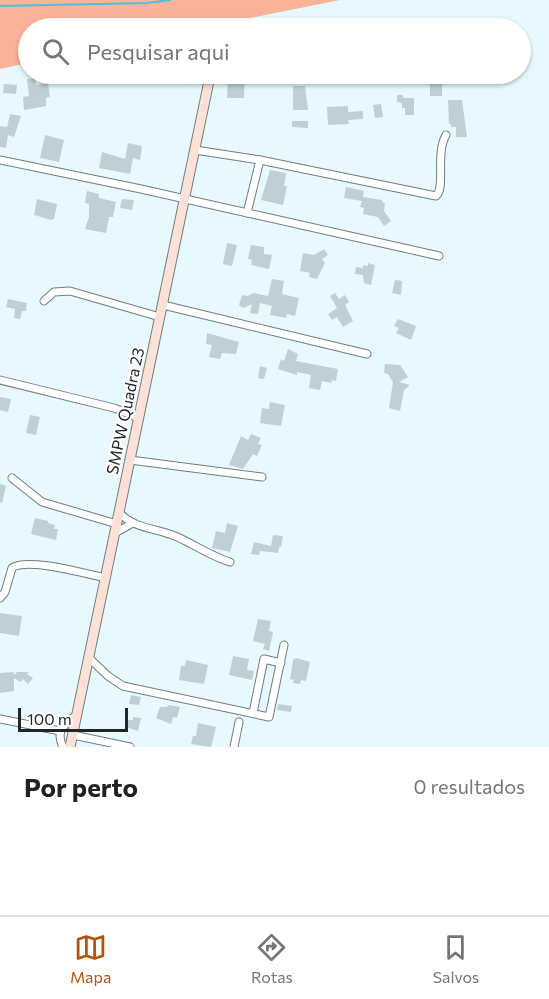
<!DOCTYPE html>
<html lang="pt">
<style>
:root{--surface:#fff;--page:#f6f6f6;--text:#202124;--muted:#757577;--line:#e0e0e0;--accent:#b45309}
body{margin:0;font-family:Commissioner,sans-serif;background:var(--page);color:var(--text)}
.scale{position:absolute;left:18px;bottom:15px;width:110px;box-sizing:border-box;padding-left:6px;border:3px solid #202628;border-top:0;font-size:16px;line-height:21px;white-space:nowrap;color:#202628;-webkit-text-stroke:4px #fff;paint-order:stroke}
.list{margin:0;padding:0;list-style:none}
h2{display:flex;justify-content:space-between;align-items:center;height:78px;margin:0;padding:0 24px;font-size:26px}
h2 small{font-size:20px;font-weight:400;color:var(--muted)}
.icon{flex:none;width:33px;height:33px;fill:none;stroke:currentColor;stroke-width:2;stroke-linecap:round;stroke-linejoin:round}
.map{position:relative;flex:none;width:549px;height:747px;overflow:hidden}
.search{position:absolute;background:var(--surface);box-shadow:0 2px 4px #0004;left:18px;right:18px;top:18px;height:66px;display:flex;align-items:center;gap:15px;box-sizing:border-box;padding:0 21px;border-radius:33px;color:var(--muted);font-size:22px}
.sheet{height:168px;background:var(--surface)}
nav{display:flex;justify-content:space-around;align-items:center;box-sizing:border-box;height:84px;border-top:2px solid var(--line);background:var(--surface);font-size:16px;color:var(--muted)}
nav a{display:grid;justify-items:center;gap:3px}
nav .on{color:var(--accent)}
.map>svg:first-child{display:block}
</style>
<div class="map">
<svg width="549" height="747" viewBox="0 0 549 747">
<rect width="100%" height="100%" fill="#e7f9fe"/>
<path fill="#fab299" d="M0,0h340l-140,28h-172v35l-28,6z"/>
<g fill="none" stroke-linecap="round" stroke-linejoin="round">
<path stroke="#46c1de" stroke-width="2" d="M0,6l146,-3 24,-3"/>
</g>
<g fill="#bed0d5">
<path d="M228,74h17l-1,24h-17z"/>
<path d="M430,74h8v8h4v14h-12z"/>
<path d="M35,78l1,7 12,-2 2,14 -4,1v8l-22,4 -1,-13 6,-1 -2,-17z"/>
<path d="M4,84l13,1 -1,9 -13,-1z"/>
<path d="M293,86h12l3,24h-15z"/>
<path d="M397,95h6v3h11v17h-9v-7h-3v-5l-5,-1z"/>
<path d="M448,100h14l5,37h-11v-10h-5v-3h-2z"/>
<path d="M381,104l2,13 -8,1 -2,-13z"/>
<path d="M348,106v6l15,-1v8l-15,1 1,4 -21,1 -1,-18z"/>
<path d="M10,114l11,2 -7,21 -6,-2 -2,13 -6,-1v-21l7,1z"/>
<path d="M292,121h16v7l-16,-1z"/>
<path d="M45,135l19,5 -5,22 -19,-4z"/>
<path d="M128,143l14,3 -2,14 -7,-2 -3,16 -31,-6 3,-16 23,7z"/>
<path d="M270,170l16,3 -2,13h3l-4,19 -22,-5z"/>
<path d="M346,187l18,4 -1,6 19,3v2l3,1 -1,8 7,10 -7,5 -6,-9 -15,-3 1,-6 -4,-1 2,-6 -18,-3z"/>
<path d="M87,191l12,3v4l17,4 -3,15h-4l-3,16 -21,-4 4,-12v-13l-4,-1z"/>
<path d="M37,199l20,5 -3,15 -3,1 -17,-5z"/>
<path d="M122,199l12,1 -2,10 -12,-2z"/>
<path d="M227,243l10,2 -5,21 -9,-2z"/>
<path d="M251,245l13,2v7l8,1 -3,14 -18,-4 1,-5 -4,-1z"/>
<path d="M324,249l4,6 -6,4 3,4 -8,16 -8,-2 1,-4 -10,-2 3,-18 11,2z"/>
<path d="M368,263l7,2 -4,20 -7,-2 -1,-8 -8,-1 1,-7 7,1v-3l5,1z"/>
<path d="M272,279l12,2 -2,13 17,4 -4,18 -8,-2 -1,4 -16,-3 2,-9 -12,-3 -2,11 -8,-1 2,-9 -9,4 -4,-3 3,-10 5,1 7,-3 14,3z"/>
<path d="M395,280l7,1 -1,14 -9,-2z"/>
<path d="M335,293l4,6 6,-4 4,7 -4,3 8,16 -10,6 -6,-10 -5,3 -4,-6 9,-6 -7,-12z"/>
<path d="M8,299l19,4 -1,8h-4l-2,8 -6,-1 1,-9 -9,-2z"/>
<path d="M398,319l18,7 -5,14 -15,-7 3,-5 -5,-2z"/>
<path d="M207,333l32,9 -3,12 -14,-1 -2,6 -11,-2 3,-12 -6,-1z"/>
<path d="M288,349l10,5 -2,7 42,8 -2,12 -4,-1 -1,3 -9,-2 -2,9 -11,-2 2,-13 -14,-3v3l-19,-6 3,-10 3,2z"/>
<path d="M385,364l15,1 8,12 -9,5 11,3 -6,5 -4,21 -11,-3 4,-26 -5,-8 -4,-1z"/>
<path d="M260,366l7,2 -3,11 -6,-1z"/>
<path d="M0,397l11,2 -3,13 -8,-2z"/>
<path d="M270,402l15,3 -4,21 -21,-3 2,-15 7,1z"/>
<path d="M30,415l10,2 -4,18 -10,-2z"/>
<path d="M251,434l10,4 -3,6 4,1 -5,11 -4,-2 -10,15 -14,-4 12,-29 7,4z"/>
<path d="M0,484l6,2 -4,17 -2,-1z"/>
<path d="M35,518l13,3v2l7,2 -1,4h4l-2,11 -25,-6z"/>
<path d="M227,523l11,3 -8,26 -18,-4 4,-17 9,2z"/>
<path d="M273,535l10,1 -2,11h-2l-1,6 -18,-2 -1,4 -8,-1 3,-12 17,4z"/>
<path d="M0,613l22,3 -3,20 -19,-3z"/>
<path d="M258,619l13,2 -2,10 4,1 -4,19 -6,-2 2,-5 -12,-3z"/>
<path d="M233,656l16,3 -2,11 7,1 -2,9 -23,-5z"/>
<path d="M296,658l14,4 -4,19 -5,-1 -1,4 -7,-1 1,-3 -4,-1 3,-19z"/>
<path d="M186,660l22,5 -4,19 -25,-4 2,-14h4z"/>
<path d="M13,672l1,2h3l-2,-2h14l-2,2 6,4 -5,6 -5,-5 -3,3 -6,-4v13l-14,2v-20z"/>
<path d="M131,695l10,2 -2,8 -10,-1z"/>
<path d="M278,704l14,2 -1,6 -14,-2z"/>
<path d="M168,705l12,2 -3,11 -4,-1 -2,7 -15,-6 4,-11h7z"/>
<path d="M133,717l8,1 -3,13 -12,-4 1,-7h6z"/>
<path d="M198,723l18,4 -5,20 -20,-3 2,-8h3z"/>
</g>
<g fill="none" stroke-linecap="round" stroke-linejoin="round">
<g stroke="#6d7d82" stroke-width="9">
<g id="street">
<path d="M195,150l65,10 176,36c10,-8 -1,-42 10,-61"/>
<path d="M0,160l141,29 298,67"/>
<path d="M247,213l13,-53"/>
<path d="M44,301l10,-9 16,-1 90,26"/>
<path d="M163,305l204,49"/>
<path d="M0,380l114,28 25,10"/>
<path d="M130,460l132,17"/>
<path d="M12,478l30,24 75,22"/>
<path d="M119,513c19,17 34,14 56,23 19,8 35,20 55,26"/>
<path d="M115,533l16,-9"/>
<path d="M0,598l5,-6 7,-24c15,-11 74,6 94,10"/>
<path d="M89,658l19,18 15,10 146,31 15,-72"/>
<path d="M253,713l11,-54 17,4"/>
<path d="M0,719l60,12"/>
<path d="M73,735l57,12"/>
<path d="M63,747c-8,-16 1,-23 14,-32"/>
<path d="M234,747l5,-25"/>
</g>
</g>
<g stroke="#6d7d82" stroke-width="11">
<path id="secondary" d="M70,747l139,-666"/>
</g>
<use href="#street" stroke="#fff" stroke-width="7"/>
<use href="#secondary" stroke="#fde1d7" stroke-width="9"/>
</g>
<g text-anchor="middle" stroke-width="4.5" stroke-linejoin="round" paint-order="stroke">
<g font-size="16" fill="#202628" stroke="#fff">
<text transform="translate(125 411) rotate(-78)" y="6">SMPW Quadra 23</text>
</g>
</g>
</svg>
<div class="scale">100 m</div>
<div class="search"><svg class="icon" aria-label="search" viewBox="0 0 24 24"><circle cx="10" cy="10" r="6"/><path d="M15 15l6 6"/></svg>Pesquisar aqui</div>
</div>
<section class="sheet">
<h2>Por perto<small>0 resultados</small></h2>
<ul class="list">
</ul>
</section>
<nav>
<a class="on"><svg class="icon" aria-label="map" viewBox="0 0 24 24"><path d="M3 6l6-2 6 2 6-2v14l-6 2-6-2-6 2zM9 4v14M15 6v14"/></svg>Mapa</a>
<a><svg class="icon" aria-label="directions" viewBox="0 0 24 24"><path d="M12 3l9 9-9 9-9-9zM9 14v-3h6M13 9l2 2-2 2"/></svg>Rotas</a>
<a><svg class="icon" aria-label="saved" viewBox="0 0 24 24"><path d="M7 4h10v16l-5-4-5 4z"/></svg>Salvos</a>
</nav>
